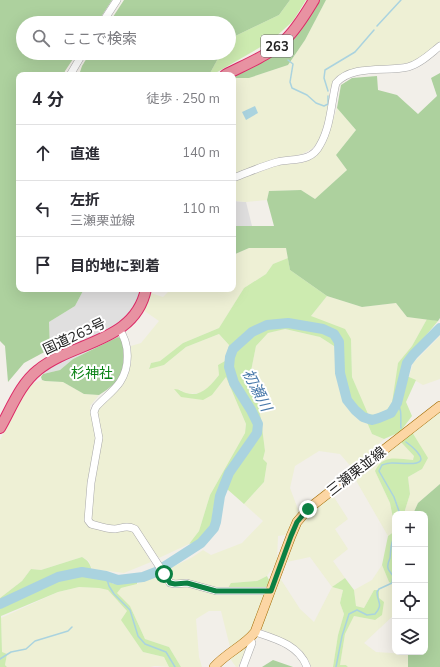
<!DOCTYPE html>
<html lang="ja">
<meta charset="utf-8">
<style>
:root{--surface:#fff;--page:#f2f2f3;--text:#2b2b33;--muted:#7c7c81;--line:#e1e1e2}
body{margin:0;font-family:"Nunito Sans","Noto Sans JP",sans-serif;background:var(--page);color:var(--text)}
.controls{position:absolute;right:12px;bottom:12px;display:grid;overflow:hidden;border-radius:8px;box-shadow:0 4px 16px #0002}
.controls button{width:36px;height:36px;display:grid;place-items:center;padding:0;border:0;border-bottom:1px solid var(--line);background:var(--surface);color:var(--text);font:20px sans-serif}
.stop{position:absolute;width:12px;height:12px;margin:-9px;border:3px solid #0b8043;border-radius:50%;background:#fff}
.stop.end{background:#0b8043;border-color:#fff;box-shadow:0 1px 4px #0008}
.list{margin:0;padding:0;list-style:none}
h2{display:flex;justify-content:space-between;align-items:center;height:52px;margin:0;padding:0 16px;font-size:17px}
h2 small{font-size:13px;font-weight:400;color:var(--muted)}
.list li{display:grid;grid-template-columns:26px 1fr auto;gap:12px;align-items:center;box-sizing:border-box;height:56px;padding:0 16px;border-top:1px solid var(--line)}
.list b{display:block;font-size:15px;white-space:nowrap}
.list p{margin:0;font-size:13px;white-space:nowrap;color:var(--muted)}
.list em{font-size:13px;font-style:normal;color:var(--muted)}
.icon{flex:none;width:22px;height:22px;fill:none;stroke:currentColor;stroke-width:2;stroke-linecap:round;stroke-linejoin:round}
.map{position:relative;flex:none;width:440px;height:667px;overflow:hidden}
.search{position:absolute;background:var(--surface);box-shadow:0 4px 16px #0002;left:16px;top:16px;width:220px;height:44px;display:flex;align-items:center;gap:10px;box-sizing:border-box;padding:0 14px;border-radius:22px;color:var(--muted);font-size:15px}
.panel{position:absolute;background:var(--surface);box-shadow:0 4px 16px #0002;left:16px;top:72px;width:220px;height:220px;border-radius:8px}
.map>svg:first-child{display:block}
</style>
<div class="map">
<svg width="440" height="667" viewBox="0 0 440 667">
<rect width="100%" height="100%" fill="#f2efe9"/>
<g fill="#e0dfdf">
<path d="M233,201l13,1 6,24h-19z"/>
<path d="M84,289h65l-31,48 -45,22 -13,11 -17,4 -6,-8 15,-11 -2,-6 -1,-27 26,-16z"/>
</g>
<g fill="#eef0d5">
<path d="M326,0h114v42l-20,16 -12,5 -57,8 -15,6 -7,14v18l-10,31 -6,8 -11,6 -28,6 -41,14v-96h16l39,-13 17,-25z"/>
<path d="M337,108l19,22 -20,25 11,15 -32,29 -14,-9 -32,1 -2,9 -21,2 -11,-1 -2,-20 46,-16 23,-2 13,-6 9,-11z"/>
<path d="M249,248h37l2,10 -15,6 -7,10 -22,14 -25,40 -36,15 -23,18 -9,2 -2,5 15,-3 22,-18 33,-13 10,11 -4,16 -7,4 1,10 -11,13 -8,5 -14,1 -7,-5 2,8 31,-2 14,-18 20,47 -1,9 -35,62 -11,36 -10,13 -30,14 -24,-32 -21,1 -21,-4 -3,-5 11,-80 -4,-24 2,-6 24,-23 8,-21v-18l10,-3 18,-22 -16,-11 8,-17 12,4 8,-8h62v-34z"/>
<path d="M327,296l35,11 34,-4 11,14 20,2 -15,27 -14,17 -5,40 -8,9 -11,3 -7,-1 -15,-37 -1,-38 -40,-23z"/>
<path d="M284,329l36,8 17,11 1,15 6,32 22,25 6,14 12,5 -31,30 -13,-15 -21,-3 -24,15 -5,22 9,24 -14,23 -7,1 -1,25 -10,15 -10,5 -26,2 36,10 -16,40 -21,14 -9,-36h-12l-13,8 3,38 3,10h-21l-12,-20 -24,-8 -15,-33 -14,-13 5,-5 16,-4 54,-26 12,-8 8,5 31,-12 21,-22 -19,-17 20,-22 3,-19 -4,-4 2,-8 -4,-32 -10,-48 5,-25 12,-13z"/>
<path d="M440,336v43l-17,6 -14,-8 4,-14z"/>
<path d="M42,380l3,1 18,1 21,12 15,1 -9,11 1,7 6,25 -10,84 46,8 18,32 -27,11 -32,-4 -3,-8 -7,-4 -41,13 -10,-1 -9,12 -22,17v-158l28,-55z"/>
<path d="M440,411v73l-22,19 -5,11h-8v-4l5,-16 -2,-17 14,-8 -10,-37z"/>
<path d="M401,442l14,15 -2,3 -24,-1 -14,12 15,32 5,28 -7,5 -34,-59z"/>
<path d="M332,494l16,25 -13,10 13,20 -15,12 12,17 -13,9 11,3 -3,13 4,11 -6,21 -5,32h-22l-2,-6 -8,-11 -10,-7 -30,-14 19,-51 20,31 14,13 18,-35 -22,-30 -23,5 11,-32 8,-12z"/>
<path d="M382,565l7,17 6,5v27l-31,29 12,9 32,2v13h-60l-2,-2h-6l5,-31 9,-18 21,4 4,-22 -5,-8 -10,18 -8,-2 -2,-16 18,-10z"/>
<path d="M79,587l20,1 9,2 19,21 16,41 21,5 5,10 -14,-1 -5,1h-143l-2,-2 2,-11 -5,-1 -1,-35 57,-26z"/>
<path d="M249,644l-11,23h-2l-7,-10z"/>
</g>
<g fill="#cdebb0">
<path d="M290,0h16l-13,21 -22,20 -59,34h-3l12,-22h8v-14l50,-24z"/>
<path d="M288,258l2,12 37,26 -16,20 34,13 6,10 1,38 16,37 6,1 11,-3 7,-9 6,-40 14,-17 15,-27 11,2 -35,42 -1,11 14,6 -10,22 6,14 -12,16 -16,7 -12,-5 -6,-14 -22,-25 -6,-32 -1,-15 -17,-11 -35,-8 -17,4 -12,13 -5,25 10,48 4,32 -2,8 4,4 -3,19 -20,22 -17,-15 -7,-1 -7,21 -1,18 -12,14 -11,3 10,-13 11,-36 35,-62 1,-9 -20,-47 -14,18 -9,5 -22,-3 -7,-8c6,0 8,3 12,4 15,5 25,-8 33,-18l-1,-10 7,-4 4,-16 -10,-11 -33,13 -22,18 -15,4 2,-6 9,-2 23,-18 36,-15 25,-40 22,-14 7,-10z"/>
<path d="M412,432l16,26 -6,11 -14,8 2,17 -5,16v4h-10v14l-5,-25 -15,-32c8,-17 22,-12 38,-11l1,-4 -13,-14z"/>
<path d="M395,531v29l-3,7 3,6v14l-6,-5 -7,-17 6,-29z"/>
<path d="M82,557c9,5 9,10 11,20l10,2 11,5 23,-2v2l-16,4 -4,5 13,13 15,33 24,8 12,20h-12l-5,-10 -21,-5 -22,-32 6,-9 -19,-21 -9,-2 -20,-1 -21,5 -57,24 1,36 5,2 -2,11 2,2h-7v-69l22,-17 9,-12 10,1z"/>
<path d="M267,576l3,6 -5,6h-37l3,-5 26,-2z"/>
<path d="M345,578l9,12 2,16 8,2 10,-18h5v8l5,4 -2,13 -7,5 -21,-4 -9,18 -5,31h6l2,2h-15l5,-32 6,-21 -4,-11 3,-13 -11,-3z"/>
</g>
<g fill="#add19e">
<path d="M0,0h112l-15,23h-74v30h54l-12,18 -1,4h-45v214h65l-9,17 -26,16 1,27 -26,14 -16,19 -3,-36 -5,-5z"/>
<path d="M124,0h166l-11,15 -50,24v-16h-120z"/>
<path d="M320,0h6l-21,40 -17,25 -39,13h-16v-3c14,-7 31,-14 44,-23 19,-12 31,-33 43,-52z"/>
<path d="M90,53h131l-12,22h-130l3,-9z"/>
<path d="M440,73v245l-2,3 -31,-4 -11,-14 -34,4 -35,-11 -37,-26 -4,-22h-37l-16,7v-29h41l-7,-26 2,-9 32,-1 14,9 32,-29 -11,-15 20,-25 -19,-22 4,-23 11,-7 25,-2 1,14 19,5 21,19 19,-18 -6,-18z"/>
<path d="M118,337l4,2c2,15 4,33 -8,45 -5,4 -10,8 -15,11l-15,-1 -21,-12 -18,-1 -3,-1 -1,-3 2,-3 17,-4 13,-11z"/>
<path d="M440,484v183h-32v-15h17v-138h-12l5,-11z"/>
<path d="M273,660l20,7h-31z"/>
</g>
<path fill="#aad3df" d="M255,106l3,7 -12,7 -4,-8z"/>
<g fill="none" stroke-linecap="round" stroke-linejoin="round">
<g stroke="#aad3df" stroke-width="1.5">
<path d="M377,26l24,-26"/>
<path d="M288,60l5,4 -3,18 2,6 15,7 9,8 8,3 4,-2v-8"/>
<path d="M328,91l-4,-13 1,-8 30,-18 19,-22"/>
<path d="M397,403c6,8 3,16 4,25"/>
<path d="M400,514l-6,-17 -15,-26 3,-6c3,-1 6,-2 9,-2 6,-1 40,6 27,-10 -3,-4 -8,-8 -12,-11"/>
<path d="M106,576l3,10 5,8 16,16 8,26 7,8 21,8 9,15"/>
<path d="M0,659l11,-7 15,-3 9,-8 33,-10 4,-4"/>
<path d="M336,667l6,-31 7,-22 8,-4 10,5 8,-1c9,-11 2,-11 2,-22l2,-3 13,-6 1,-7c-1,-2 -5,-6 -5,-8 -1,-4 1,-7 2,-10 1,-8 0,-15 5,-22"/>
</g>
<path stroke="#aad3df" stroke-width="10" d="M0,604l58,-27 24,-5 24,4 12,4 25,-3 13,-5 45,-29 13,-15 2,-6 4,-26 9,-23 28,-40 1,-9 -7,-14 -17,-27 -5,-16 1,-10 3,-8 19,-17 15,-7 21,-2 35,6 11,5 5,8 1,31 7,27 8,10 8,7 9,3 7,-2 12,-5 6,-10 10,-40 6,-8 27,-27"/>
<g stroke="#a9a9a9" stroke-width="8">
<g id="minor">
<path d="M102,23l15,-23"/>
<path d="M70,75l13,-22"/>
<path d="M233,178c14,-5 29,-12 44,-16 16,-4 34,1 43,-17 11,-19 11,-42 16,-62 16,-19 51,-11 72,-16 12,-3 23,-14 32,-21"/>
<path d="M119,329c11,15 11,38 1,53 -6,9 -17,17 -24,25l-2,5 5,26 -8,45 -3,37 3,4c8,2 16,5 24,5 7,-1 12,-4 20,0l35,54 5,1 12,-1 29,8h55"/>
<path d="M255,632c21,7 44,13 52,35"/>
<path d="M243,667l9,-24 -2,-5"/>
</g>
</g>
<g stroke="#a06b00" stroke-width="10">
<path id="major" d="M214,667c12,-14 30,-21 41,-35l36,-96 6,-14 11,-13 132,-103"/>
</g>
<g stroke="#dc2a67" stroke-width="12">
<g id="highway">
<path d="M225,75c21,-11 45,-20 62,-37 11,-11 19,-25 27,-38"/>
<path d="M0,428c11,-19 20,-44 38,-58 35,-29 97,-27 108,-81"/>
</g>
</g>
<use href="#minor" stroke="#fff" stroke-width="7"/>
<use href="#major" stroke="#fcd6a4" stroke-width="9"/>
<use href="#highway" stroke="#e892a2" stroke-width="10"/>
</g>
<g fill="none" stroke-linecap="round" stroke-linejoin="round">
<path stroke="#0b8043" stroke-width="5" d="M164,574l6,9 5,1 12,-1 29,8h55l20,-55 6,-14 11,-13"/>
</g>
<g text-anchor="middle" stroke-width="4" stroke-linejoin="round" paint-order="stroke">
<rect fill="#fff" stroke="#646464" stroke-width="1" x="261" y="35" width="32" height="22" rx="3"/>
<g font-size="13" font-weight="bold" fill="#222">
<text x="277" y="51">263</text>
</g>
<g font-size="14" fill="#222" stroke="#fff">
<text transform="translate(74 336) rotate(-25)" y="5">国道263号</text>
<text transform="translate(356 471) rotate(-38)" y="5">三瀬栗並線</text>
</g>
<g font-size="14" fill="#0c8416" stroke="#fff">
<text x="92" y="378">杉神社</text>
</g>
<g font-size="15" font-style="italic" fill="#4a7aab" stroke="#fff">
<text transform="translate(257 390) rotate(63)" y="5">初瀬川</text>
</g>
</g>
</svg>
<div class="controls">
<button>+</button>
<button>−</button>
<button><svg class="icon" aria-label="locate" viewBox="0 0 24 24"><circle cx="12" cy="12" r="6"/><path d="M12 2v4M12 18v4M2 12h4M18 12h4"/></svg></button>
<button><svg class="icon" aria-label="layers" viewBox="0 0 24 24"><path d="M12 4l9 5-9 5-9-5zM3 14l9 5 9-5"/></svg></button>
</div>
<div class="stop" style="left:164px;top:574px"></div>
<div class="stop end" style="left:308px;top:509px"></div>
<div class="search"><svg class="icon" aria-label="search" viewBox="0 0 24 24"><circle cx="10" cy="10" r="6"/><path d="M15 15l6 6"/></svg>ここで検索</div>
<section class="panel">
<h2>4 分<small>徒歩 · 250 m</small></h2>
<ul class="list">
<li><svg class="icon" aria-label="ahead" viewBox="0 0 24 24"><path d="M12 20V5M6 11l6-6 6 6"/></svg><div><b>直進</b></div><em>140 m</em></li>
<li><svg class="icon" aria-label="left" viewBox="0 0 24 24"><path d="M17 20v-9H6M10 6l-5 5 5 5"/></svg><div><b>左折</b><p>三瀬栗並線</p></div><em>110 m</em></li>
<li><svg class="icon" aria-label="arrive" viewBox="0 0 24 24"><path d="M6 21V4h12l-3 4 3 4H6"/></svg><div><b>目的地に到着</b></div></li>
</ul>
</section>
</div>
